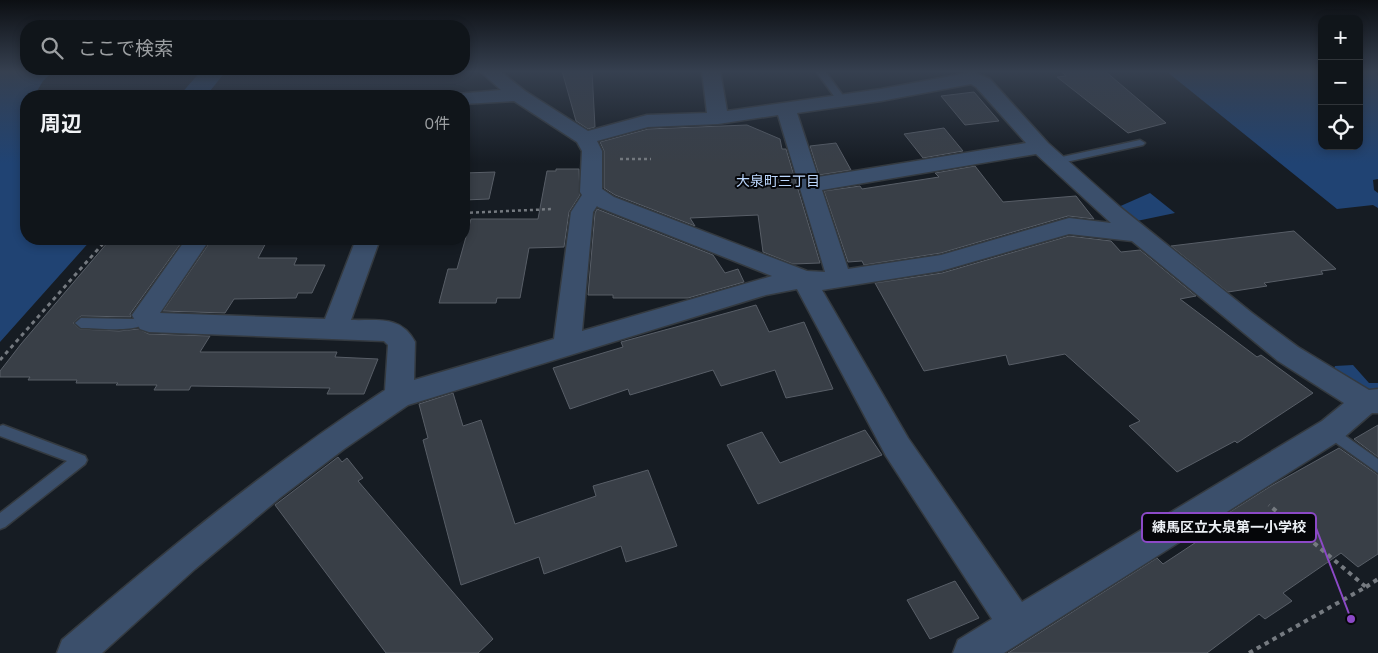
<!DOCTYPE html>
<html lang="ja">
<meta charset="utf-8">
<style>
:root{--surface:#10151a;--page:#1e2227;--text:#f1f3f6;--muted:#9c9fa2;--line:#303439}
body{margin:0;font-family:"Nunito Sans","Noto Sans JP",sans-serif;background:var(--page);color:var(--text)}
.controls{position:absolute;right:15px;top:15px;display:grid;overflow:hidden;border-radius:10px;box-shadow:0 2px 8px #0003}
.controls button{width:45px;height:45px;display:grid;place-items:center;padding:0;border:0;border-bottom:1px solid var(--line);background:var(--surface);color:var(--text);font:25px sans-serif}
.list{margin:0;padding:0;list-style:none}
h2{display:flex;justify-content:space-between;align-items:center;height:65px;margin:0;padding:0 20px;font-size:21px}
h2 small{font-size:16px;font-weight:400;color:var(--muted)}
.icon{flex:none;width:28px;height:28px;fill:none;stroke:currentColor;stroke-width:2;stroke-linecap:round;stroke-linejoin:round}
.map{position:relative;flex:none;width:1378px;height:653px;overflow:hidden}
.search{position:absolute;background:var(--surface);box-shadow:0 2px 8px #0003;left:20px;top:20px;width:450px;height:55px;display:flex;align-items:center;gap:12px;box-sizing:border-box;padding:0 18px;border-radius:20px;color:var(--muted);font-size:19px}
.panel{position:absolute;background:var(--surface);box-shadow:0 2px 8px #0003;left:20px;top:90px;width:450px;height:155px;border-radius:20px}
.map>svg:first-child{display:block}
</style>
<div class="map">
<svg width="1378" height="653" viewBox="0 0 1378 653">
<rect width="100%" height="100%" fill="#161c23"/>
<g fill="#204373">
<path d="M0,71h53l-10,10 -9,15h-8v143h66l-92,103z"/>
<path d="M201,71h25l-20,25h-27z"/>
<path d="M1166,71h156v75h37v-75h16l3,5v103l-5,1 1,10 4,3v15l-5,-3 -36,4z"/>
<path d="M1150,193l25,20 -43,9 -16,-14z"/>
<path d="M1353,365l16,18h9v6l-11,1 -34,-18 2,-6z"/>
</g>
<g fill="#393f47" stroke="#585e67">
<path d="M562,71h30l3,56 -7,2 -12,-8z"/>
<path d="M1061,71h44l61,52 -38,10 -71,-56 9,-1z"/>
<path d="M974,92l25,29 -34,4 -24,-29z"/>
<path d="M747,125l33,14 2,10h4l34,114 -27,1 -30,-12 -5,-37 -68,3 5,8 -80,-31 -11,-7v-37l-4,-9 48,-13z"/>
<path d="M944,128l19,23 -40,7 -19,-24z"/>
<path d="M836,143l15,27 -32,5 -9,-29z"/>
<path d="M975,166l28,36 73,-6 18,23 -26,-3 -127,37 -77,12 -2,-4 -14,1 -24,-71 36,-5 2,3 77,-12 -4,-4z"/>
<path d="M556,169h23l1,26 -11,17 -5,35 -35,1 -9,50h-23l-1,5h-57l9,-34h9l14,-50h67l9,-48h9z"/>
<path d="M495,172l-6,27 -25,1v-27z"/>
<path d="M597,209l116,46 12,18 13,-4 6,13 -56,16h-75v-3h-25l7,-82z"/>
<path d="M1294,231l42,38 -15,2 2,3 -59,9 3,3 -39,6 -57,-46z"/>
<path d="M1069,236l42,5 10,11 19,-2 56,46 -16,3 77,58 4,-2 52,38 -76,50 -2,-2 -58,31 -48,-46 11,-5 -75,-67 -56,11 -3,-10 -82,16 -49,-88 67,-10z"/>
<path d="M116,239h68l-54,75 1,3 -50,-1 -8,7 7,6 39,2 19,-2 11,5 61,2 -10,16h137l-2,5 43,2 -14,35h-37l3,-6 -139,-2 -2,4h-35l3,-5h-41l2,-2h-42l1,-3h-49l2,-3h-30v-6l21,-27 87,-102h6z"/>
<path d="M212,239h56l-10,19h39l-3,7h31l-13,28h-14l-2,5 -62,1 -9,14 -62,-2z"/>
<path d="M756,305l13,27 35,-10 29,67 -47,9 -11,-28 -54,16 -8,-16 -83,25 -2,-6 -58,20 -17,-41 70,-21 -2,-5z"/>
<path d="M453,393l10,33 18,-6 34,104 81,-28 -3,-10 55,-16 29,76 -51,16 -5,-16 -77,28 -5,-17 -78,28 -38,-145 5,-2 -9,-34z"/>
<path d="M1378,425v32l-24,-18z"/>
<path d="M865,430l17,25 -124,49 -31,-59 35,-13 18,31z"/>
<path d="M1339,448l39,27v79l-20,13 -17,-14 -58,40 9,8 -27,18 -6,-5 -52,39h-199l149,-95 6,6 56,-37 -5,-5 57,-36z"/>
<path d="M338,457l4,5 5,-4 16,20 -5,3 135,158 -15,14h-92l-111,-148z"/>
<path d="M955,581l24,37 -49,21 -23,-39z"/>
</g>
<g fill="none" stroke-linecap="round" stroke-linejoin="round">
<g stroke="#343a40" stroke-width="3">
<g id="service">
<path d="M816,71h9l22,30 -2,2h-6z"/>
<path d="M1140,140l5,3 -2,2 -86,19 -5,-3 5,-3z"/>
<path d="M145,314l6,5c-9,15 -53,9 -70,9l-6,-5 6,-5 52,1z"/>
<path d="M3,425l82,31 2,4 -2,4 -80,63 -5,2v-16l67,-52 -67,-25v-10z"/>
<path d="M1330,425l48,34v14l-53,-38 -2,-4 2,-4z"/>
</g>
</g>
<g stroke="#343a40" stroke-width="3">
<path id="minor" d="M480,71h20l25,20 63,40 59,-16 60,-2 -5,-42h18l7,40 154,-22 92,-17 17,7 58,64 72,64 132,106 46,34 71,43 9,-1v24h-6l-30,26 -338,214h-51l5,-13 34,-21 -106,-163 -89,-167 -31,6 -358,110 -64,44 -63,48 -86,72 -93,84h-45l5,-13c104,-89 208,-175 323,-250l3,-45 -4,-4 -235,-9 -9,-3 -8,-14 54,-76h24l-50,74 165,6 31,-80h24l-29,81c26,1 50,-5 64,22l-1,38 140,-41 17,-127 11,-17 -2,-3 2,-41 -5,-9 -63,-41 -50,3v-8h-8l1,-2 44,-4zM971,84l5,3 50,56 -208,34 -21,-64 84,-12zM778,115l47,157 -18,-1 -193,-74 -12,-8v-38l-5,-10 51,-14 70,-3zM1036,154l75,69 -42,-5 -128,37 -93,14 -26,-79zM597,206l1,1 174,69 -190,55 11,-119zM1069,234l63,7 146,120 66,42 -22,18 -300,181 -114,-164 -86,-148 119,-19z"/>
</g>
<g stroke="#757a80" stroke-width="2.5" stroke-dasharray="3 3" stroke-linecap="butt">
<path d="M620,159h31"/>
<path d="M464,213l89,-4"/>
</g>
<path stroke="#757a80" stroke-width="3" stroke-dasharray="4 4" stroke-linecap="butt" d="M0,360l107,-121"/>
<g stroke="#757a80" stroke-width="4" stroke-dasharray="4.5 4.5" stroke-linecap="butt">
<path d="M1366,587l12,-8"/>
<path d="M1249,653l117,-66 -97,-82"/>
</g>
<use href="#service" fill="#3b4f6b" fill-rule="evenodd"/>
<use href="#minor" fill="#3b4f6b" fill-rule="evenodd"/>
</g>
<linearGradient id="sky" x2="0" y2="1"><stop stop-color="#0c0f13"/><stop offset="0.44" stop-color="#364050"/><stop offset="1" stop-color="#364050" stop-opacity="0"/></linearGradient>
<rect width="1378" height="163" fill="url(#sky)"/>
<g text-anchor="middle" stroke-width="4" stroke-linejoin="round" paint-order="stroke">
<g font-size="14" fill="#bcd7fd" stroke="#050609">
<text x="778" y="186">大泉町三丁目</text>
</g>
</g>
<path fill="none" stroke="#8c49c7" stroke-width="2" d="M1351 619L1316 528"/>
<circle fill="#8c49c7" stroke="#050609" stroke-width="2" cx="1351" cy="619" r="5"/>
<rect fill="#050609" stroke="#8c49c7" stroke-width="2" x="1142" y="513" width="174" height="29" rx="5"/>
<g font-size="14" text-anchor="middle" font-weight="bold" fill="#ebeff4">
<text x="1229" y="532">練馬区立大泉第一小学校</text>
</g>
</svg>
<div class="controls">
<button>+</button>
<button>−</button>
<button><svg class="icon" aria-label="locate" viewBox="0 0 24 24"><circle cx="12" cy="12" r="6"/><path d="M12 2v4M12 18v4M2 12h4M18 12h4"/></svg></button>
</div>
<div class="search"><svg class="icon" aria-label="search" viewBox="0 0 24 24"><circle cx="10" cy="10" r="6"/><path d="M15 15l6 6"/></svg>ここで検索</div>
<section class="panel">
<h2>周辺<small>0件</small></h2>
<ul class="list">
</ul>
</section>
</div>
